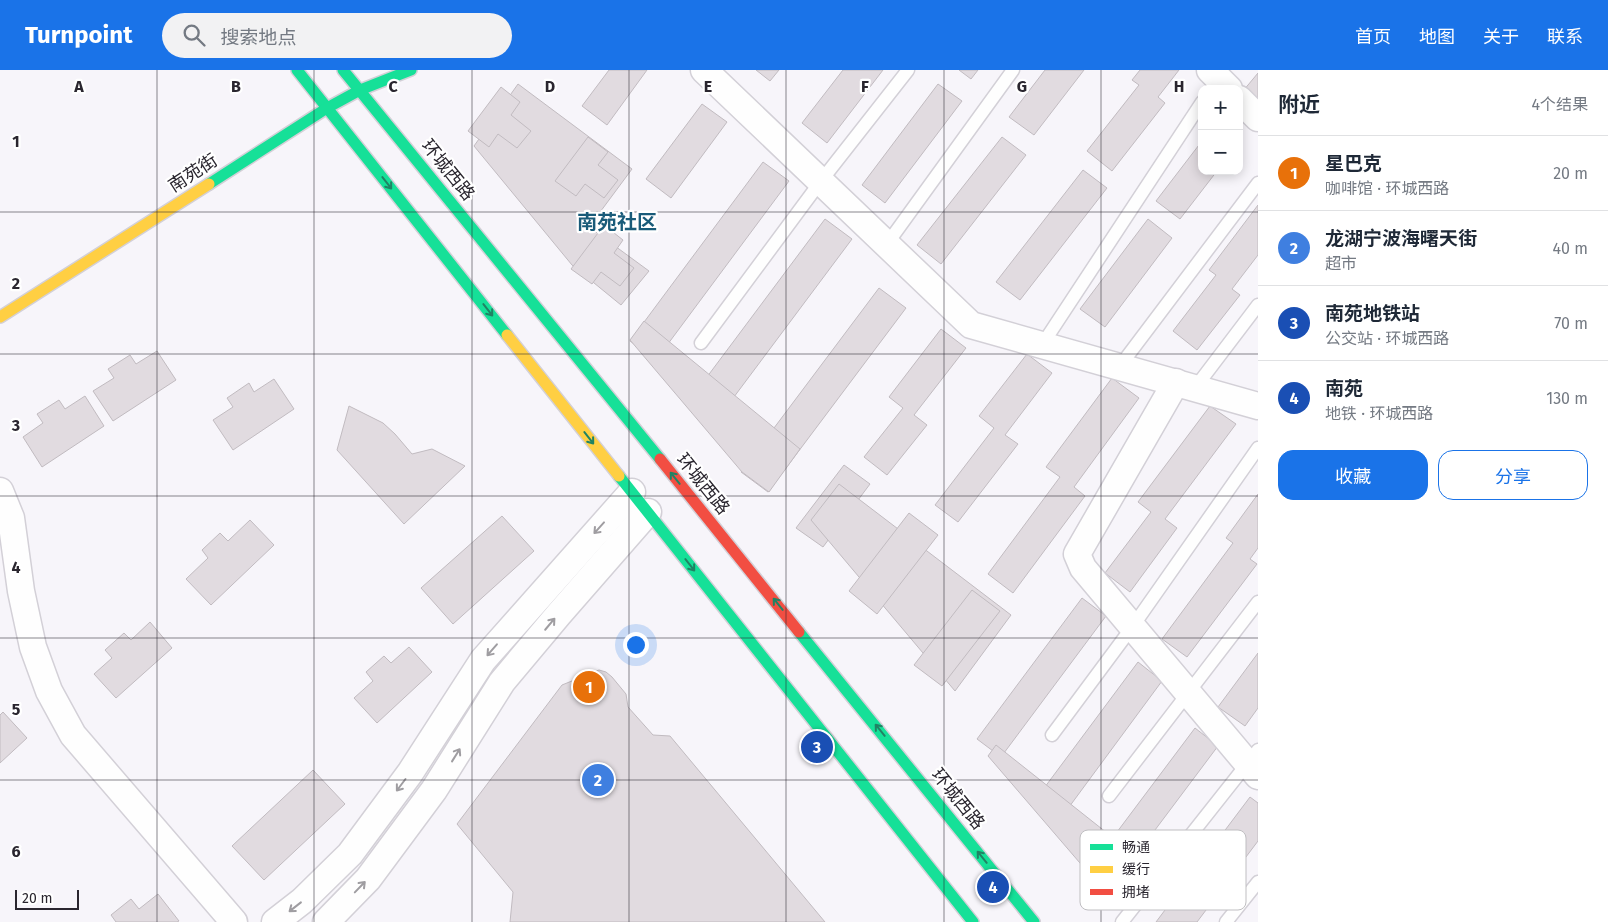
<!DOCTYPE html>
<html lang="zh">
<meta charset="utf-8">
<style>
:root{--surface:#fff;--page:#f2f2f3;--text:#1f2937;--muted:#747a83;--line:#e0e1e3;--accent:#1a73e8}
body{margin:0;font-family:"Fira Sans","Noto Sans SC",sans-serif;background:var(--page);color:var(--text)}
.controls{position:absolute;right:15px;top:15px;display:grid;overflow:hidden;border-radius:10px;box-shadow:0 2px 12px #0003}
.controls button{width:45px;height:45px;display:grid;place-items:center;padding:0;border:0;border-bottom:1px solid var(--line);background:var(--surface);color:var(--text);font:25px sans-serif}
.scale{position:absolute;left:15px;bottom:12px;width:64px;box-sizing:border-box;padding-left:5px;border:2px solid #2a262f;border-top:0;font-size:14px;line-height:18px;white-space:nowrap;color:#2a262f;-webkit-text-stroke:4px #fff;paint-order:stroke}
.you{position:absolute;left:635px;top:574px;width:18px;height:18px;margin:-12px;border:4px solid #fff;border-radius:50%;background:#1a73e8;box-shadow:0 0 0 8px #1a73e833}
.badge{display:grid;place-items:center;width:32px;height:32px;border-radius:50%;background:var(--accent);color:#fff;font-size:16px;font-weight:700}
.pin{position:absolute;translate:-50% -50%;border:2px solid #fff;box-shadow:0 1px 5px #0006}
.list{margin:0;padding:0;list-style:none}
h2{display:flex;justify-content:space-between;align-items:center;height:65px;margin:0;padding:0 20px;font-size:21px}
h2 small{font-size:16px;font-weight:400;color:var(--muted)}
.list li{display:grid;grid-template-columns:32px 1fr auto;gap:15px;align-items:center;box-sizing:border-box;height:75px;padding:0 20px;border-top:1px solid var(--line)}
.list b{display:block;font-size:19px;white-space:nowrap}
.list p{margin:0;font-size:16px;white-space:nowrap;color:var(--muted)}
.list em{font-size:16px;font-style:normal;color:var(--muted)}
.actions{display:flex;gap:10px;padding:15px 20px}
.actions a{flex:1;padding:11px 0;border:1px solid var(--accent);border-radius:15px;text-align:center;font-size:18px;color:var(--accent)}
.actions .main{background:var(--accent);color:#fff}
.icon{flex:none;width:28px;height:28px;fill:none;stroke:currentColor;stroke-width:2;stroke-linecap:round;stroke-linejoin:round}
.map{position:relative;flex:none;width:1258px;height:852px;overflow:hidden}
header{display:flex;align-items:center;gap:30px;box-sizing:border-box;height:70px;padding:0 25px;background:var(--accent);color:#fff}
header strong{font-size:24px}
nav{display:flex;gap:28px;margin-inline-start:auto;font-size:18px}
.search{width:350px;height:45px;background:var(--page);display:flex;align-items:center;gap:12px;box-sizing:border-box;padding:0 18px;border-radius:28px;color:var(--muted);font-size:19px}
main{display:flex}
aside{flex:1;background:var(--surface)}
.map>svg:first-child{display:block}
</style>
<header>
<strong>Turnpoint</strong>
<div class="search"><svg class="icon" aria-label="search" viewBox="0 0 24 24"><circle cx="10" cy="10" r="6"/><path d="M15 15l6 6"/></svg>搜索地点</div>
<nav><a>首页</a><a>地图</a><a>关于</a><a>联系</a></nav>
</header>
<main>
<div class="map">
<svg width="1258" height="852" viewBox="0 0 1258 852">
<rect width="100%" height="100%" fill="#f7f5fa"/>
<g fill="#e1dbe0" stroke="#c1bbc0">
<path d="M609,0h38l-40,55 -25,-19z"/>
<path d="M756,0h23l-9,11z"/>
<path d="M843,0h40l-56,73 -25,-20z"/>
<path d="M959,0h19l-7,9z"/>
<path d="M1045,0h39l-50,65 -25,-18z"/>
<path d="M1140,0h39l-21,27 7,6 -53,68 -25,-20 52,-66 -7,-5z"/>
<path d="M1258,3v30l-15,-12z"/>
<path d="M518,14l114,85 -43,58 60,44 -28,34 -49,-40 -98,-119z"/>
<path d="M938,14l24,17 -77,102 -23,-18z"/>
<path d="M501,17l19,15 -9,13 20,16 -14,17 -19,-14 -9,13 -21,-16z"/>
<path d="M702,34l25,18 -56,76 -25,-19z"/>
<path d="M588,67l20,15 -10,13 20,15 -14,18 -19,-14 -9,12 -21,-15z"/>
<path d="M1002,67l24,18 -85,109 -24,-19z"/>
<path d="M1202,71v30h15l-37,48 -24,-18z"/>
<path d="M763,92l26,19 -133,179 -26,-19z"/>
<path d="M1083,100l24,18 -87,112 -24,-18z"/>
<path d="M1258,135v50l-26,34 8,6 -43,55 -24,-19 43,-56 -7,-5z"/>
<path d="M825,149l27,20 -133,178 -27,-20z"/>
<path d="M1148,149l24,19 -67,89 -25,-18z"/>
<path d="M604,155l19,15 -9,13 20,15 -14,18 -19,-14 -9,12 -21,-15z"/>
<path d="M879,218l27,20 -138,184 -27,-20z"/>
<path d="M644,251l156,128 -31,43 -27,-20 -112,-132z"/>
<path d="M941,259l25,19 -52,67 13,10 -40,50 -23,-18 39,-49 -14,-11z"/>
<path d="M157,281l19,29 -63,41 -20,-30 21,-13 -6,-9 22,-14 6,9z"/>
<path d="M1027,284l25,19 -47,62 13,9 -60,78 -23,-17 59,-77 -15,-12z"/>
<path d="M1112,308l27,20 -65,89 11,9 -72,97 -25,-19 72,-97 -14,-10z"/>
<path d="M274,309l20,30 -61,41 -20,-30 20,-13 -6,-9 22,-15 5,9z"/>
<path d="M85,326l19,30 -62,41 -19,-30 20,-14 -6,-9 22,-14 6,9z"/>
<path d="M349,336l34,17 12,11 17,20 20,-5 33,17 -61,58 -67,-74z"/>
<path d="M1210,336l26,18 -71,95 12,9 -47,64 -25,-19 46,-61 -13,-10z"/>
<path d="M844,395l26,19 -47,63 -27,-19z"/>
<path d="M839,414l172,131 -56,76 -144,-171z"/>
<path d="M1258,424v54l-8,11 7,5 -70,93 -25,-18 71,-96 -7,-5z"/>
<path d="M909,443l29,22 -61,79 -28,-23z"/>
<path d="M502,446l32,35 -81,73 -32,-36z"/>
<path d="M250,450l24,25 -63,60 -25,-26 22,-21 -6,-8 18,-17 8,8z"/>
<path d="M972,520l28,21 -58,75 -28,-21z"/>
<path d="M1082,528l24,18 -105,141 -24,-18z"/>
<path d="M150,552l22,26 -56,50 -22,-24 18,-16 -7,-8 19,-17 7,7z"/>
<path d="M409,577l23,25 -55,51 -23,-25 19,-17 -7,-9 18,-16 7,7z"/>
<path d="M1258,583v55l-13,18 -27,-19z"/>
<path d="M1138,592l24,19 -104,141 -25,-19z"/>
<path d="M599,600l7,2 6,5 14,17 2,13 25,28 17,1 155,186h-315l3,-30 -56,-68 105,-139z"/>
<path d="M3,642l24,26 -27,25v-48z"/>
<path d="M1195,658l23,18 -105,140 -23,-18z"/>
<path d="M996,675l130,103 -28,36 -110,-128z"/>
<path d="M313,700l32,34 -81,76 -32,-34z"/>
<path d="M1250,727l8,6v38l-61,81h-41z"/>
<path d="M158,824l21,27 -2,1h-61l-5,-7 20,-16 8,10z"/>
</g>
<g fill="none" stroke-linecap="round" stroke-linejoin="round">
<g stroke="#d3d0d7" stroke-width="15">
<g id="lane">
<path d="M887,174l126,-174"/>
<path d="M701,273l120,-162 87,-111"/>
<path d="M1042,275l160,-243"/>
<path d="M1120,296l138,-183"/>
<path d="M1195,318l63,-83"/>
<path d="M1052,665l81,-109 125,-178"/>
<path d="M1109,726l149,-194"/>
<path d="M1122,852l136,-172"/>
<path d="M1226,852l32,-40"/>
</g>
</g>
<g stroke="#d3d0d7" stroke-width="29">
<g id="street">
<path d="M704,0l267,255 287,81"/>
<path d="M1210,0l19,19"/>
<path d="M1239,29l19,19"/>
<path d="M1176,312l-99,172 6,14 175,208"/>
<path d="M0,421l11,27 10,73 12,56 16,44 24,44 161,187"/>
<path d="M275,852l27,-21 48,-47 60,-81 73,-113 149,-168"/>
<path d="M326,852l42,-43 66,-89 68,-108 57,-68 89,-102"/>
</g>
</g>
<g stroke="#d3d0d7" stroke-width="14">
<g id="fast">
<path d="M297,0l210,265"/>
<path d="M343,0l317,389"/>
<path d="M209,114l118,-76 33,-18 51,-20"/>
<path d="M619,406l354,446"/>
<path d="M799,562l235,290"/>
</g>
</g>
<g stroke="#d3d0d7" stroke-width="14">
<g id="slow">
<path d="M0,247l209,-133"/>
<path d="M507,265l112,141"/>
</g>
</g>
<g stroke="#d3d0d7" stroke-width="14">
<path id="jam" d="M660,389l139,173"/>
</g>
<use href="#lane" stroke="#fefefe" stroke-width="12"/>
<use href="#street" stroke="#fefefe" stroke-width="26"/>
<use href="#fast" stroke="#16e098" stroke-width="11"/>
<use href="#slow" stroke="#ffcf43" stroke-width="11"/>
<use href="#jam" stroke="#f24e42" stroke-width="11"/>
</g>
<defs><path id="oneway-shaft" d="M-6 0H5M1.5-3L5.5 0L1.5 3" fill="none" stroke-width="1.6" stroke-linecap="round" stroke-linejoin="round" transform="scale(1.25)"/></defs>
<g stroke="#208364">
<use href="#oneway-shaft" transform="translate(387 113) rotate(52)"/>
<use href="#oneway-shaft" transform="translate(488 240) rotate(52)"/>
<use href="#oneway-shaft" transform="translate(589 368) rotate(52)"/>
<use href="#oneway-shaft" transform="translate(675 408) rotate(-129)"/>
<use href="#oneway-shaft" transform="translate(690 495) rotate(52)"/>
<use href="#oneway-shaft" transform="translate(778 534) rotate(-129)"/>
<use href="#oneway-shaft" transform="translate(880 660) rotate(-129)"/>
<use href="#oneway-shaft" transform="translate(982 787) rotate(-129)"/>
</g>
<g stroke="#9f9da1">
<use href="#oneway-shaft" transform="translate(599 458) rotate(132)"/>
<use href="#oneway-shaft" transform="translate(550 554) rotate(-50)"/>
<use href="#oneway-shaft" transform="translate(492 580) rotate(131)"/>
<use href="#oneway-shaft" transform="translate(456 685) rotate(-58)"/>
<use href="#oneway-shaft" transform="translate(401 715) rotate(127)"/>
<use href="#oneway-shaft" transform="translate(360 817) rotate(-46)"/>
<use href="#oneway-shaft" transform="translate(295 837) rotate(142)"/>
</g>
<path fill="none" stroke="#2a262f" stroke-width="1" stroke-opacity="0.55" d="M157,0v852M314,0v852M472,0v852M629,0v852M786,0v852M944,0v852M1101,0v852M0,142h1258M0,284h1258M0,426h1258M0,568h1258M0,710h1258"/>
<g text-anchor="middle" stroke-width="4.5" stroke-linejoin="round" paint-order="stroke">
<g font-size="18" fill="#2a262f" stroke="#fff">
<text transform="translate(448 100) rotate(51)" y="6">环城西路</text>
<text transform="translate(193 103) rotate(-33)" y="6">南苑街</text>
<text transform="translate(703 414) rotate(51)" y="6">环城西路</text>
<text transform="translate(958 729) rotate(51)" y="6">环城西路</text>
</g>
<g font-size="20" font-weight="bold" fill="#195b79" stroke="#fff">
<text x="617" y="159">南苑社区</text>
</g>
</g>
<rect x="1080" y="760" width="166" height="80" rx="8" fill="#fff" stroke="#bfbec1" stroke-width="1"/>
<rect x="1090" y="774" width="23" height="6" fill="#16e098"/>
<rect x="1090" y="796" width="23" height="7" fill="#ffcf43"/>
<rect x="1090" y="819" width="23" height="6" fill="#f24e42"/>
<g font-size="14" fill="#2a262f">
<text x="1122" y="782">畅通</text>
<text x="1122" y="804">缓行</text>
<text x="1122" y="827">拥堵</text>
</g>
<g font-size="16" text-anchor="middle" font-weight="bold" fill="#2a262f" stroke="#fff" stroke-width="4.5" stroke-linejoin="round" paint-order="stroke">
<text x="79" y="22">A</text>
<text x="236" y="22">B</text>
<text x="393" y="22">C</text>
<text x="550" y="22">D</text>
<text x="708" y="22">E</text>
<text x="865" y="22">F</text>
<text x="1022" y="22">G</text>
<text x="1179" y="22">H</text>
<text x="16" y="77">1</text>
<text x="16" y="219">2</text>
<text x="16" y="361">3</text>
<text x="16" y="503">4</text>
<text x="16" y="645">5</text>
<text x="16" y="787">6</text>
</g>
</svg>
<div class="controls">
<button>+</button>
<button>−</button>
</div>
<div class="scale">20 m</div>
<div class="you"></div>
<div class="pin badge" style="left:589px;top:617px;background:#e8710a">1</div>
<div class="pin badge" style="left:598px;top:710px;background:#3f7fe0">2</div>
<div class="pin badge" style="left:817px;top:677px;background:#1a4fb4">3</div>
<div class="pin badge" style="left:993px;top:817px;background:#1a4fb4">4</div>
</div>
<aside>
<h2>附近<small>4个结果</small></h2>
<ul class="list">
<li><span class="badge" style="background:#e8710a">1</span><div><b>星巴克</b><p>咖啡馆 · 环城西路</p></div><em>20 m</em></li>
<li><span class="badge" style="background:#3f7fe0">2</span><div><b>龙湖宁波海曙天街</b><p>超市</p></div><em>40 m</em></li>
<li><span class="badge" style="background:#1a4fb4">3</span><div><b>南苑地铁站</b><p>公交站 · 环城西路</p></div><em>70 m</em></li>
<li><span class="badge" style="background:#1a4fb4">4</span><div><b>南苑</b><p>地铁 · 环城西路</p></div><em>130 m</em></li>
</ul>
<div class="actions"><a class="main">收藏</a><a>分享</a></div>
</aside>
</main>
